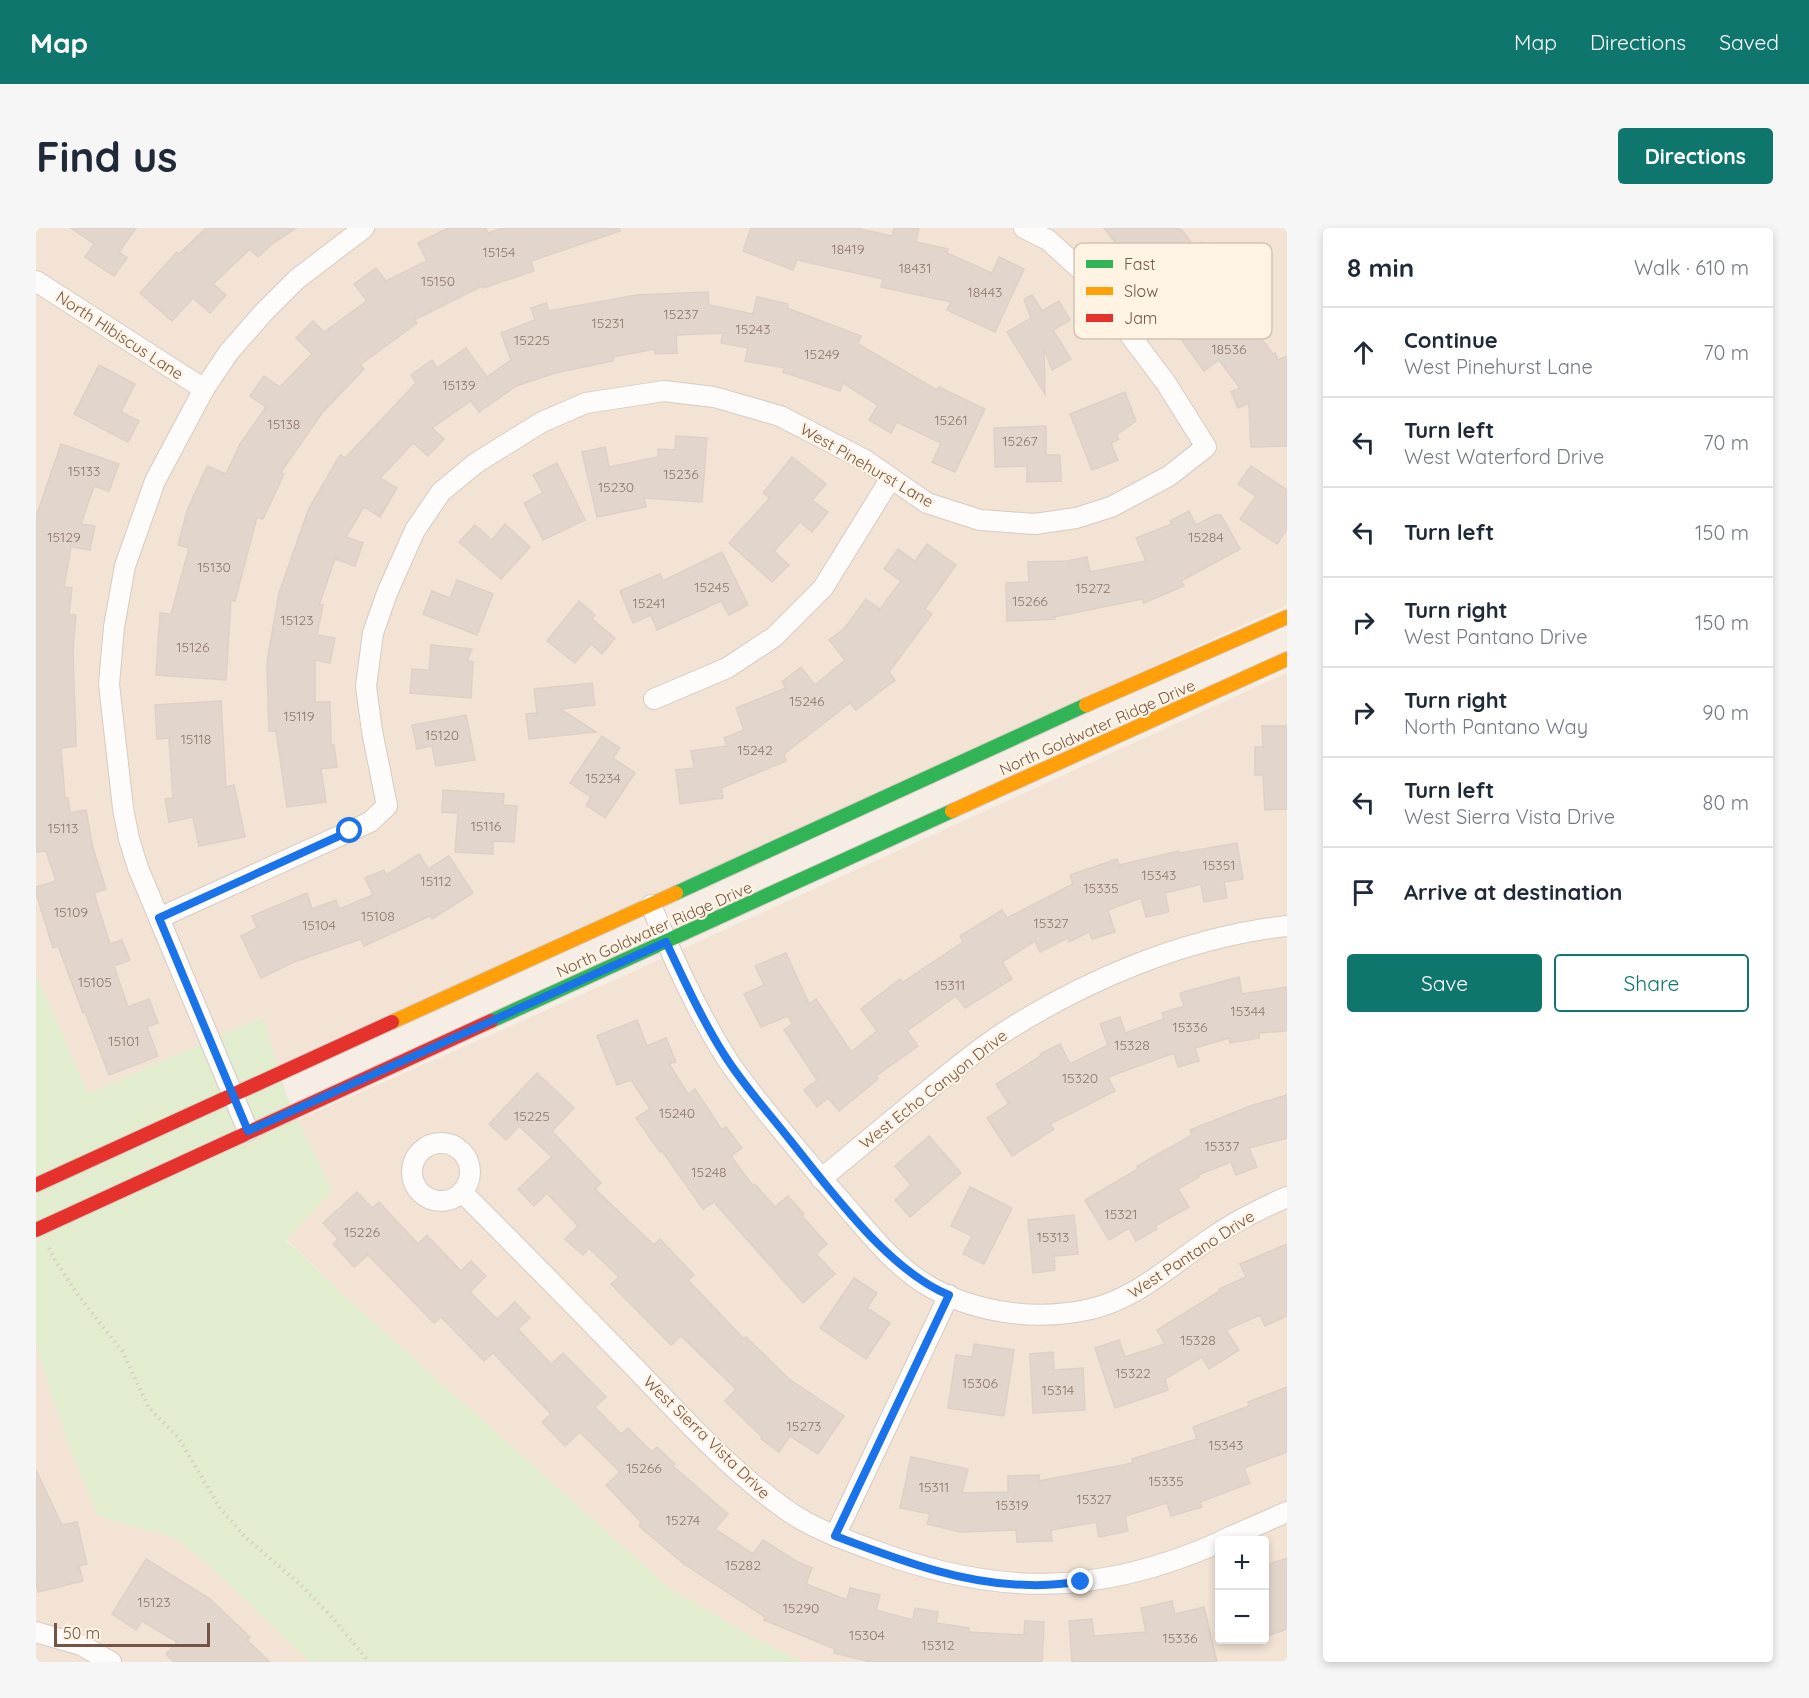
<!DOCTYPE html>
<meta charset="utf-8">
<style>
:root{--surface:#fff;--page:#f6f6f7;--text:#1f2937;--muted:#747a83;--line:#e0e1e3;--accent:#0f766e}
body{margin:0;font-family:Quicksand,sans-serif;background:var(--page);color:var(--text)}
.controls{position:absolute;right:18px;bottom:18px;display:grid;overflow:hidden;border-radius:6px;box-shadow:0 3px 9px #0003}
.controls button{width:54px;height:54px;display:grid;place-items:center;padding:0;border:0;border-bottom:2px solid var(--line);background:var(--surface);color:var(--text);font:30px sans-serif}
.scale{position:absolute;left:18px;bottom:15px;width:156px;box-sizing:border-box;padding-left:6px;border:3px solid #735445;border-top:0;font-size:16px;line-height:21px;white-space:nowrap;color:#735445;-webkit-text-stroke:4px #fff3e4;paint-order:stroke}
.stop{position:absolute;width:18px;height:18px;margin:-14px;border:4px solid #1a73e8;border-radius:50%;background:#fff}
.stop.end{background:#1a73e8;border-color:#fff;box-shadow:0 2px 6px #0008}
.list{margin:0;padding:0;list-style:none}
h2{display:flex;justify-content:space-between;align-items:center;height:78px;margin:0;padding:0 24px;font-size:26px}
h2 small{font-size:20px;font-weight:400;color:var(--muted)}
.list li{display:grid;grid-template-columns:39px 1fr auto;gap:18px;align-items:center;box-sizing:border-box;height:90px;padding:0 24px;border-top:2px solid var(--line)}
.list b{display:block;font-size:22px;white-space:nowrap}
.list p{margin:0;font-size:20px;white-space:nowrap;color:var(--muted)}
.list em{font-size:20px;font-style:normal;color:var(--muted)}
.actions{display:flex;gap:12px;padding:18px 24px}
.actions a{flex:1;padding:14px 0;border:2px solid var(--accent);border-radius:6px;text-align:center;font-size:21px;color:var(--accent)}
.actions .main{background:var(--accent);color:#fff}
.icon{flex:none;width:33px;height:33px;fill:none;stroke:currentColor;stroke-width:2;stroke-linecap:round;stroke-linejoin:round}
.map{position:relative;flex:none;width:1251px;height:1434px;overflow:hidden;border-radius:6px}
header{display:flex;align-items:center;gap:36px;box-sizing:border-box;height:84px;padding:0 30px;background:var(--accent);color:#fff}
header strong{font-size:28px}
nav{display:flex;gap:33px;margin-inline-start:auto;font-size:21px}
.intro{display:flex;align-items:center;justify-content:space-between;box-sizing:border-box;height:144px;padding:0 36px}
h1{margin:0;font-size:42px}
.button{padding:15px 27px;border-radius:6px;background:var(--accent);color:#fff;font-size:21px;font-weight:700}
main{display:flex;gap:36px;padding:0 36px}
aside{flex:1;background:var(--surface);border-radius:6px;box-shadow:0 3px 9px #0003}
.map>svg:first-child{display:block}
</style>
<header>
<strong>Map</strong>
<nav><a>Map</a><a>Directions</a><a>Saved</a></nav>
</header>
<div class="intro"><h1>Find us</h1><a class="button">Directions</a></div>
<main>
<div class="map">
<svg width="1251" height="1434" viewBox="0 0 1251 1434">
<rect width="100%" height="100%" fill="#f6eee4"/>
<g fill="#f2e3d4" fill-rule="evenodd">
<path d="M0,0h1251v377l-1009,462 -16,-50 -174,77 -52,-120z"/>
<path d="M1251,445v988l-485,1 -53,-27 -80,-47 -326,-293 -57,-56 46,-48 -34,-71 323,-143zM1184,1312h44v100h-44z"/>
<path d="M0,1118l62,170 75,21 37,29 100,96h-274z"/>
</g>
<path fill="#e2ecce" d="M0,746l52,120 175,-77 23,77 46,97 -46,49 57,55 326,293 80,47 53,27h-492l-100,-96 -37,-29 -75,-21 -28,-68 -34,-102z"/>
<g fill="#e2d6cc" stroke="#ded0c7" stroke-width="1.5">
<path d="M35,0h65l-17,24 8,6 -13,18 -29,-19 9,-13z"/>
<path d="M170,0h90l-25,17 -13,12 -8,-8 -37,35 13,11 -16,18 -17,-15 -21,23 -32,-28 37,-41 2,2z"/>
<path d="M412,0h38l2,5 15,-5h116l1,3 -89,30 3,10 -51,17 -1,-2 -68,34 3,3 -57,42 4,4 -42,44 -41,59 3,2 -21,45 -6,-2 -22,84 -4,-1 -5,80 -70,-5 4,-62 11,1 18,-66 -11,-3 9,-34 20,-45 19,8 14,-30 26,-37 -16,-11 14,-20 16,11 32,-33 -16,-16 17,-17 11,11 43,-31 -13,-17 22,-16 10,13 41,-20 -9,-18z"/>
<path d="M715,0h105l36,8 2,-8h25l-3,14 32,7 -1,4 45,20 7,-16 25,12 -29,63 -48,-22 4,-8 -70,-15 2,-8 -86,-19 -4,10 -50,-19z"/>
<path d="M1068,0h76l15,19 7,-5 15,21 25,50 31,41 2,-1 3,7 9,-4v90l-36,1 -2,-44 -11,5 -7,-16 9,-4 -21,-28 -15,11 -23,-32 -22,-43 -3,2 -17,-25z"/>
<path d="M672,64l1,13 44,9 4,-17 31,7 -1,4 74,28 -3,8 79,46 2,-3 46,22 -30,63 -23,-10 9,-19 -44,-21 -6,11 -22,-13 9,-15 -35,-22 -3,8 -57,-19 2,-4 -40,-7 3,-13 -27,-5 2,-10 -47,2 1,18 -22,1v-5l-42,8v4l-58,12 -39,13 -37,26 -8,-11 -39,27 12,11 -16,17 -15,-13 -33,35 17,10 -17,29 -16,-10 -18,30 17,6 -8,23 -20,-7 -16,46h4l-6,30 18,3 -5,25 -15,-3v42h15l1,43h3l3,22 -16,2 5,33 -39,5 -11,-76h-7l-2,-69 12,-69 30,-85 31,-53 5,3 71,-75 -5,-8 21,-15 5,8 29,-20 21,29 24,-17 -10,-27 34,-13 -4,-12 15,-5 3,8 87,-16z"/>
<path d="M996,67l10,16 17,-10 11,19 -17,10 18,29 -19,11 -8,-21 1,45 -38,-62 24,-14 -7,-19z"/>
<path d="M63,137l36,19 -14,28 18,9 -11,21 -54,-28z"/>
<path d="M1089,164l11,29 -20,14 3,4 -8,4 7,17 -26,10 -22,-56z"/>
<path d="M1010,198v29h14l1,26 -34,1v-16l-32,1 -1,-39z"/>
<path d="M640,208l31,2 -5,64 -58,-4 2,9 -49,10 -15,-65 23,-5 4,20 49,-10v-8l17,1z"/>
<path d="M25,216l58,20 -10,27 -15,-5 -13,38 14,2 -5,24 -19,-3 -7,40 8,1 -3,27h7l-3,34 3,97 -15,2 4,50h3l2,15 16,-3 7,38 13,41 -12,4 16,51 12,-4 8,20 -16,6 14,41 21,-8 9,24 -11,4 11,29 -49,19 -24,-63 -2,1 -25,-67 -5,2 -17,-55v-6l20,-6 -10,-30 -10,1v-335z"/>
<path d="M756,229l34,27 -14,16 16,12 -16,20 -12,-10 -26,29 15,14 -17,17 -43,-39 41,-45 -7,-5z"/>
<path d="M521,235l28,57 -42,20 -19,-37 19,-10 -10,-18z"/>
<path d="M1215,238l36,24v39l-10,15 -37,-25 16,-23 -18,-12z"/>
<path d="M1153,283l7,14 19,-10h6l19,34 -59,32 3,5 -40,17 -2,-4 -88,18 1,2 -48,2 -1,-38 23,-1 -1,-20 39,-1 20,-4 3,15 56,-11 -10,-23 36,-14 -2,-3z"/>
<path d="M469,296l25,23 -29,32 -42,-37 16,-17 17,15z"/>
<path d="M891,316l29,21 -31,44 7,5 -43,58 6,8 -39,30 -6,-7 -66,51 2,7 -65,27 2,10 -43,6 -4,-34 18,-2 -3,-17 36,-5 -3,-8 20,-8 -8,-22 50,-20 -4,-6 19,-15 14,18 30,-25 -16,-20 15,-11 22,-30 14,10 21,-28 -17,-12 14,-20 17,12z"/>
<path d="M686,324l26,53 -19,10 -8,-14 -64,29 -6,-15 -18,8 -13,-32 40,-17 3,7z"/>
<path d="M421,352l36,14 -16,41 -54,-21 9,-23 18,7z"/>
<path d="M543,373l16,14 -3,4 23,19 -13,16 -11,-10 -16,19 -28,-22z"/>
<path d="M395,417l41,4 -5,12 6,1 -2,36 -61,-5 2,-24 17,1z"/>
<path d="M556,455l3,22 -35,4 36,23 -67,7 -3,-25 11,-1 -3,-24z"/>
<path d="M185,473l5,86 8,-2 11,52 -46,9 -6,-29 -24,5 -4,-23 8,-1 -4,-60 -12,1 -2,-34z"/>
<path d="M430,487l9,45 -39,6 -4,-20 -15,3 -5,-24z"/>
<path d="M1226,498h25v83l-22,1 -2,-35h-8v-28h8z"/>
<path d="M566,508l18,12 -7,10 22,15 -30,45 -19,-13 5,-8 -21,-14z"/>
<path d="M407,562l61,4 -1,11 14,1 -3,36 -21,-1v13l-38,-2 3,-39 -16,-1z"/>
<path d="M1201,615l6,36 -19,3 3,16 -23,4 -3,-18 -36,9 4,19 -23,5 -5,-19 -33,12 7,22 -23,7 -3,-7 -20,10 -1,-4 -28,14 -5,-11 -33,21 10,17 -47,29 -9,-12 -49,35 11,15 -42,30 2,3 -39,32 -11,-13 -11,9 -13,-17 13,-10 -33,-50 8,-6 -4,-8 -27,11 -17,-33 20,-9 -9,-19 31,-13 23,51 7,-5 35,53 26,-21 -16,-22 39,-30 3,3 60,-40 -3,-6 42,-26 5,8 66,-34 -3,-9 47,-16 2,6 59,-14 1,2z"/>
<path d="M383,626l9,15 21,-13 24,37 -41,26 -2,-3 -66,30 -3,-7 -67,23 -33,16 -20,-42 16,-8 -5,-12 55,-23 5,16 24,-9 3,9 34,-14 -8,-17 19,-8 2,5z"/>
<path d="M1203,749l3,17 45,-7v44l-28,2v5l-29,5 -1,-5 -34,10 4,13 -21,6 -4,-14 -66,24 7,14 -65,33 4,5 -42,27 -25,-38 22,-14 -13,-20 45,-28 -1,-2 20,-10 10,20 38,-19 -8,-21 20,-7 5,16 39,-14 -2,-6 22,-7 -4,-13z"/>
<path d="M601,792l10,26 19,-8 10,24 -7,2 19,30 7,-5 27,41 4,-3 16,21 -11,8 22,30 2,-2 20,23 13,-11 16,18 -2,2 25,28 -11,10 19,20 -32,29 -89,-101 -11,7 -41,-58 -2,1 -24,-34 14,-9 -19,-29 -14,5 -20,-49z"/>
<path d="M501,845l37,35 -22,23 49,52 -6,6 59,56 6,-6 34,36 -6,5 56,59 2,-2 43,42 55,37 -26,38 -28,-18 -11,16 -18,-13 1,-2 -37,-36 11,-12 -55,-53 -10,9 -60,-61 8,-7 -30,-29 -6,7 -18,-16 13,-13 -31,-33 -13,13 -16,-17 34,-32 -33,-31 -13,14 -17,-16z"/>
<path d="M1251,867v43l-38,10 8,19 -21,8 -5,-13 -33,13 1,2 -21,12 11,18 -34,19 2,3 -21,12 -7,-13 -20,12 -24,-40 53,-31 -1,-3 55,-31 -2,-5 63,-25z"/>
<path d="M893,908l32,37 -51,44 -15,-17 16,-15 -16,-19z"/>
<path d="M934,959l42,21 -28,56 -21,-10 9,-18 -21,-10z"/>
<path d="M321,964l15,16 7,-6 39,42 9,-9 34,36 10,-10 15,15 -16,16 27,27 18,-17 15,16 -12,11 33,35 12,-11 43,44 -11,10 26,27 7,-6 24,24 5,-5 18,17 -2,2 55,48 -13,15 38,25 10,-14 33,21 16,7 -6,16 41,16 3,-12 30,7 -4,15 37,10 2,-12 23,4 -2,11 33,5v4l55,3 1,-14 19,1 -2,40h-171l-37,-9 1,-4 -71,-29 1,-3 -81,-53 -45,-38 2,-4 -35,-37 14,-13 -40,-40 -15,14 -23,-24 9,-8 -58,-61 -9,8 -43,-44 -7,6 -66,-68 -14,12 -21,-23 5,-5 -15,-16z"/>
<path d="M1038,987l4,39 -24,2 1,14 -22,3 -5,-53z"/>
<path d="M1251,1016v72l-22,10 -5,-11 -34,15 13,20 -30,19 -7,-12 -37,22 3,11 -53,18 -20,-60 24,-8 6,17 40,-13 -8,-14 63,-39 -1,-2 27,-12 -6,-13z"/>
<path d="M818,1050l23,15 -10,15 23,15 -24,36 -46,-31z"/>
<path d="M938,1116l40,6 -10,66 -56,-8 8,-53 16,2z"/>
<path d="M1017,1124l1,18 29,-2 2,42 -52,3 -3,-59z"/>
<path d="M1251,1159v65l-43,16 6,15 -50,19 2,5 -31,9 -4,-13 -42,13 3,15 -29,6 -3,-15 -45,8 1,11 -35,1 -1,-12 -56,2 -33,-8 3,-10 -30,-6 11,-51 57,12 -6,24 46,-1v-16l31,-1v6l94,-18 -1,-4 65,-20 -4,-12 56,-21 -1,-4z"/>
<path d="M0,1242l26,55 15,-3 10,42 -8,2 4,15 -45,11 -2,-9z"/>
<path d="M1251,1330v71l-23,8v-71z"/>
<path d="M110,1331l64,40 40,38 -3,3 23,22h-96l-8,-8 11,-12 -35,-21 -6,9 -24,-16z"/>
<path d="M1136,1373l3,13 29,-7 13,55h-145l-3,-41 23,-2 2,17 52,-4 -5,-24z"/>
</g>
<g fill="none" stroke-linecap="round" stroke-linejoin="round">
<g stroke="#d7cbc3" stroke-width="22">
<g id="street">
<path d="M0,53l168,108"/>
<path d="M618,471l73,-31 47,-31 49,-49 68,-110"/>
<path d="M615,677c21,51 44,103 74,151 14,22 32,44 49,65 23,28 46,56 70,83 26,30 53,65 88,84 48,26 107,33 159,21 43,-10 77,-41 113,-66 25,-18 55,-34 83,-46"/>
<path d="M123,690l211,-96 17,-16 -15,-75 -6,-45 7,-53 14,-40 28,-63 26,-38 35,-29 66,-41 44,-19 78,-12 50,6 66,19 85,44 62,43 53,17 55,4 41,-6 35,-11 58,-31 37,-29 -40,-64 -85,-113 -33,-30 -24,-12"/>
<path d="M212,903l-110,-263 -9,-29 -6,-31 -14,-124 5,-57 11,-61 30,-85 49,-92 25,-37 35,-40 33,-33 67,-51"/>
<circle cx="405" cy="944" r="29"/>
<path d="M785,951c33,-27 66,-55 99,-82 27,-22 54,-45 83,-64 84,-54 184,-96 284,-107"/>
<path d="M426,964c59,59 118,119 176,179 47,49 94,101 150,140 24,17 55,28 82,38 125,47 227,48 350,-7"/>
<path d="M799,1308l114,-241"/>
<path d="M1187,1312l64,-28"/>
<path d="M0,1404l45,13 30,17"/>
</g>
</g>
<g stroke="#d6cac1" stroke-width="16">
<g id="fast">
<path d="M640,665l410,-188"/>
<path d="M455,793l461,-210"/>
</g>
</g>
<g stroke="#d6cac1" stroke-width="16">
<g id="slow">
<path d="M1050,477l201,-88"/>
<path d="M916,583l335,-152"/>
<path d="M356,794l284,-129"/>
</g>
</g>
<g stroke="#d6cac1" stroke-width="16">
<g id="jam">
<path d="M0,957l356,-163"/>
<path d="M0,1002l455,-209"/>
</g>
</g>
<path stroke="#d7cdc8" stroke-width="4" stroke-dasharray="1.5 4.5" stroke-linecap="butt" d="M13,1020l6,12 23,35 44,56 27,57 29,29 42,71 24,28 59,51 28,29 38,46"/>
<use href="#street" stroke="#fefcfb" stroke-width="20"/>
<use href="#fast" stroke="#30b455" stroke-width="14"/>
<use href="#slow" stroke="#ff9f0a" stroke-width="14"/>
<use href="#jam" stroke="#e5322d" stroke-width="14"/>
</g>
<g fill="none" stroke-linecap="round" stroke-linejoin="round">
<path stroke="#1a73e8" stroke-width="8" d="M314,603l-191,87 89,213 418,-189c18,38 36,78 59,114 19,30 43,56 65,84 40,50 99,131 159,155l-114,241c62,23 128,49 195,49 17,1 34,-2 51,-3"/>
</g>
<g text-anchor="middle" stroke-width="4.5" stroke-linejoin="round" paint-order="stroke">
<g font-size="14" fill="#907669">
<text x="812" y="26">18419</text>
<text x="463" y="29">15154</text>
<text x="879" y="45">18431</text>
<text x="402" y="58">15150</text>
<text x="949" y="69">18443</text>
<text x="645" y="91">15237</text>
<text x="572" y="100">15231</text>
<text x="717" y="106">15243</text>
<text x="496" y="117">15225</text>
<text x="1193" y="126">18536</text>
<text x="786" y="131">15249</text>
<text x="423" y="162">15139</text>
<text x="915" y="197">15261</text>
<text x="248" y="201">15138</text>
<text x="984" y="218">15267</text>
<text x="48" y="248">15133</text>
<text x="645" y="251">15236</text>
<text x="580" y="264">15230</text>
<text x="28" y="314">15129</text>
<text x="1170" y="314">15284</text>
<text x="178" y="344">15130</text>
<text x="676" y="364">15245</text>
<text x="1057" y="365">15272</text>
<text x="994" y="378">15266</text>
<text x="613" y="380">15241</text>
<text x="261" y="397">15123</text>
<text x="157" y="424">15126</text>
<text x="771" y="478">15246</text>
<text x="263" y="493">15119</text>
<text x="406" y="512">15120</text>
<text x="160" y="516">15118</text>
<text x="719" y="527">15242</text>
<text x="567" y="555">15234</text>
<text x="450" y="603">15116</text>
<text x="27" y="605">15113</text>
<text x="1183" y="642">15351</text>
<text x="1123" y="652">15343</text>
<text x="400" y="658">15112</text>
<text x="1065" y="665">15335</text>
<text x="35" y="689">15109</text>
<text x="342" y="693">15108</text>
<text x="1015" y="700">15327</text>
<text x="283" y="702">15104</text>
<text x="59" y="759">15105</text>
<text x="914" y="762">15311</text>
<text x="1212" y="788">15344</text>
<text x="1154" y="804">15336</text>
<text x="88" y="818">15101</text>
<text x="1096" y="822">15328</text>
<text x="1044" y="855">15320</text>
<text x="641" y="890">15240</text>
<text x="496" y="893">15225</text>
<text x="1186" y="923">15337</text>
<text x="673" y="949">15248</text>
<text x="1085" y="991">15321</text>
<text x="326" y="1009">15226</text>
<text x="1017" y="1014">15313</text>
<text x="1162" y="1117">15328</text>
<text x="1097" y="1150">15322</text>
<text x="944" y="1160">15306</text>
<text x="1022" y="1167">15314</text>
<text x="768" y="1203">15273</text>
<text x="1190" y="1222">15343</text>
<text x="608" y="1245">15266</text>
<text x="1130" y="1258">15335</text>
<text x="898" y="1264">15311</text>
<text x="1058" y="1276">15327</text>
<text x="976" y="1282">15319</text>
<text x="647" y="1297">15274</text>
<text x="707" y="1342">15282</text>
<text x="118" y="1379">15123</text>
<text x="765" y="1385">15290</text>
<text x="831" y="1412">15304</text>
<text x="1144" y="1415">15336</text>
<text x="902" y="1422">15312</text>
</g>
<g font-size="16" fill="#735445" stroke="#fff3e4">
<text transform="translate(84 107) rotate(33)" y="6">North Hibiscus Lane</text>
<text transform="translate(831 237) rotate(30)" y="6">West Pinehurst Lane</text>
<text transform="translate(1061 499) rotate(-24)" y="6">North Goldwater Ridge Drive</text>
<text transform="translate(618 701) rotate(-24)" y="6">North Goldwater Ridge Drive</text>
<text transform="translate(897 861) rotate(-38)" y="6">West Echo Canyon Drive</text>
<text transform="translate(1155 1026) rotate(-33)" y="6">West Pantano Drive</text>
<text transform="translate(671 1209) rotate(44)" y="6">West Sierra Vista Drive</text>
</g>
</g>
<rect x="1038" y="15" width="198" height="96" rx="9" fill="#fff3e4" stroke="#d5c3b4" stroke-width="1.5"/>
<rect x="1050" y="32" width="27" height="8" fill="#30b455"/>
<rect x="1050" y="59" width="27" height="8" fill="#ff9f0a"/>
<rect x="1050" y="86" width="27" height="8" fill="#e5322d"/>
<g font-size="16" fill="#735445">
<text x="1088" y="42">Fast</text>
<text x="1088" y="69">Slow</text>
<text x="1088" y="96">Jam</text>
</g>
</svg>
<div class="controls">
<button>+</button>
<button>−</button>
</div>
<div class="scale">50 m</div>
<div class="stop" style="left:314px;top:603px"></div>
<div class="stop end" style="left:1045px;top:1354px"></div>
</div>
<aside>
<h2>8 min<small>Walk · 610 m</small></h2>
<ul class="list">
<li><svg class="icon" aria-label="ahead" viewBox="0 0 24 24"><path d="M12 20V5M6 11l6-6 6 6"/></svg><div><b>Continue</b><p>West Pinehurst Lane</p></div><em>70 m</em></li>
<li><svg class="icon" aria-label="left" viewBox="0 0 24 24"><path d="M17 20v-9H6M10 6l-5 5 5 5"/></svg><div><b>Turn left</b><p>West Waterford Drive</p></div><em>70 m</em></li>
<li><svg class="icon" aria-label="left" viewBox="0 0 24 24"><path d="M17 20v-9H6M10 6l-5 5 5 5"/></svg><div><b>Turn left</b></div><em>150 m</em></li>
<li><svg class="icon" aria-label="right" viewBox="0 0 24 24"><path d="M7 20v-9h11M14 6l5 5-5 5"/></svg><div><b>Turn right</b><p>West Pantano Drive</p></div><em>150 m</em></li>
<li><svg class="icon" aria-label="right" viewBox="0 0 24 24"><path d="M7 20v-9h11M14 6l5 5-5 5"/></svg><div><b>Turn right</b><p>North Pantano Way</p></div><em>90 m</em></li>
<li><svg class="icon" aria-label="left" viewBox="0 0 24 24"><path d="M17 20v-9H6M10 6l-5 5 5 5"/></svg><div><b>Turn left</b><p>West Sierra Vista Drive</p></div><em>80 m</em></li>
<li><svg class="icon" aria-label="arrive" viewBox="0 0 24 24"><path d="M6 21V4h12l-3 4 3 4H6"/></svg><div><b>Arrive at destination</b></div></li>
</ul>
<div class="actions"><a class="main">Save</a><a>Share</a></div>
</aside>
</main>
